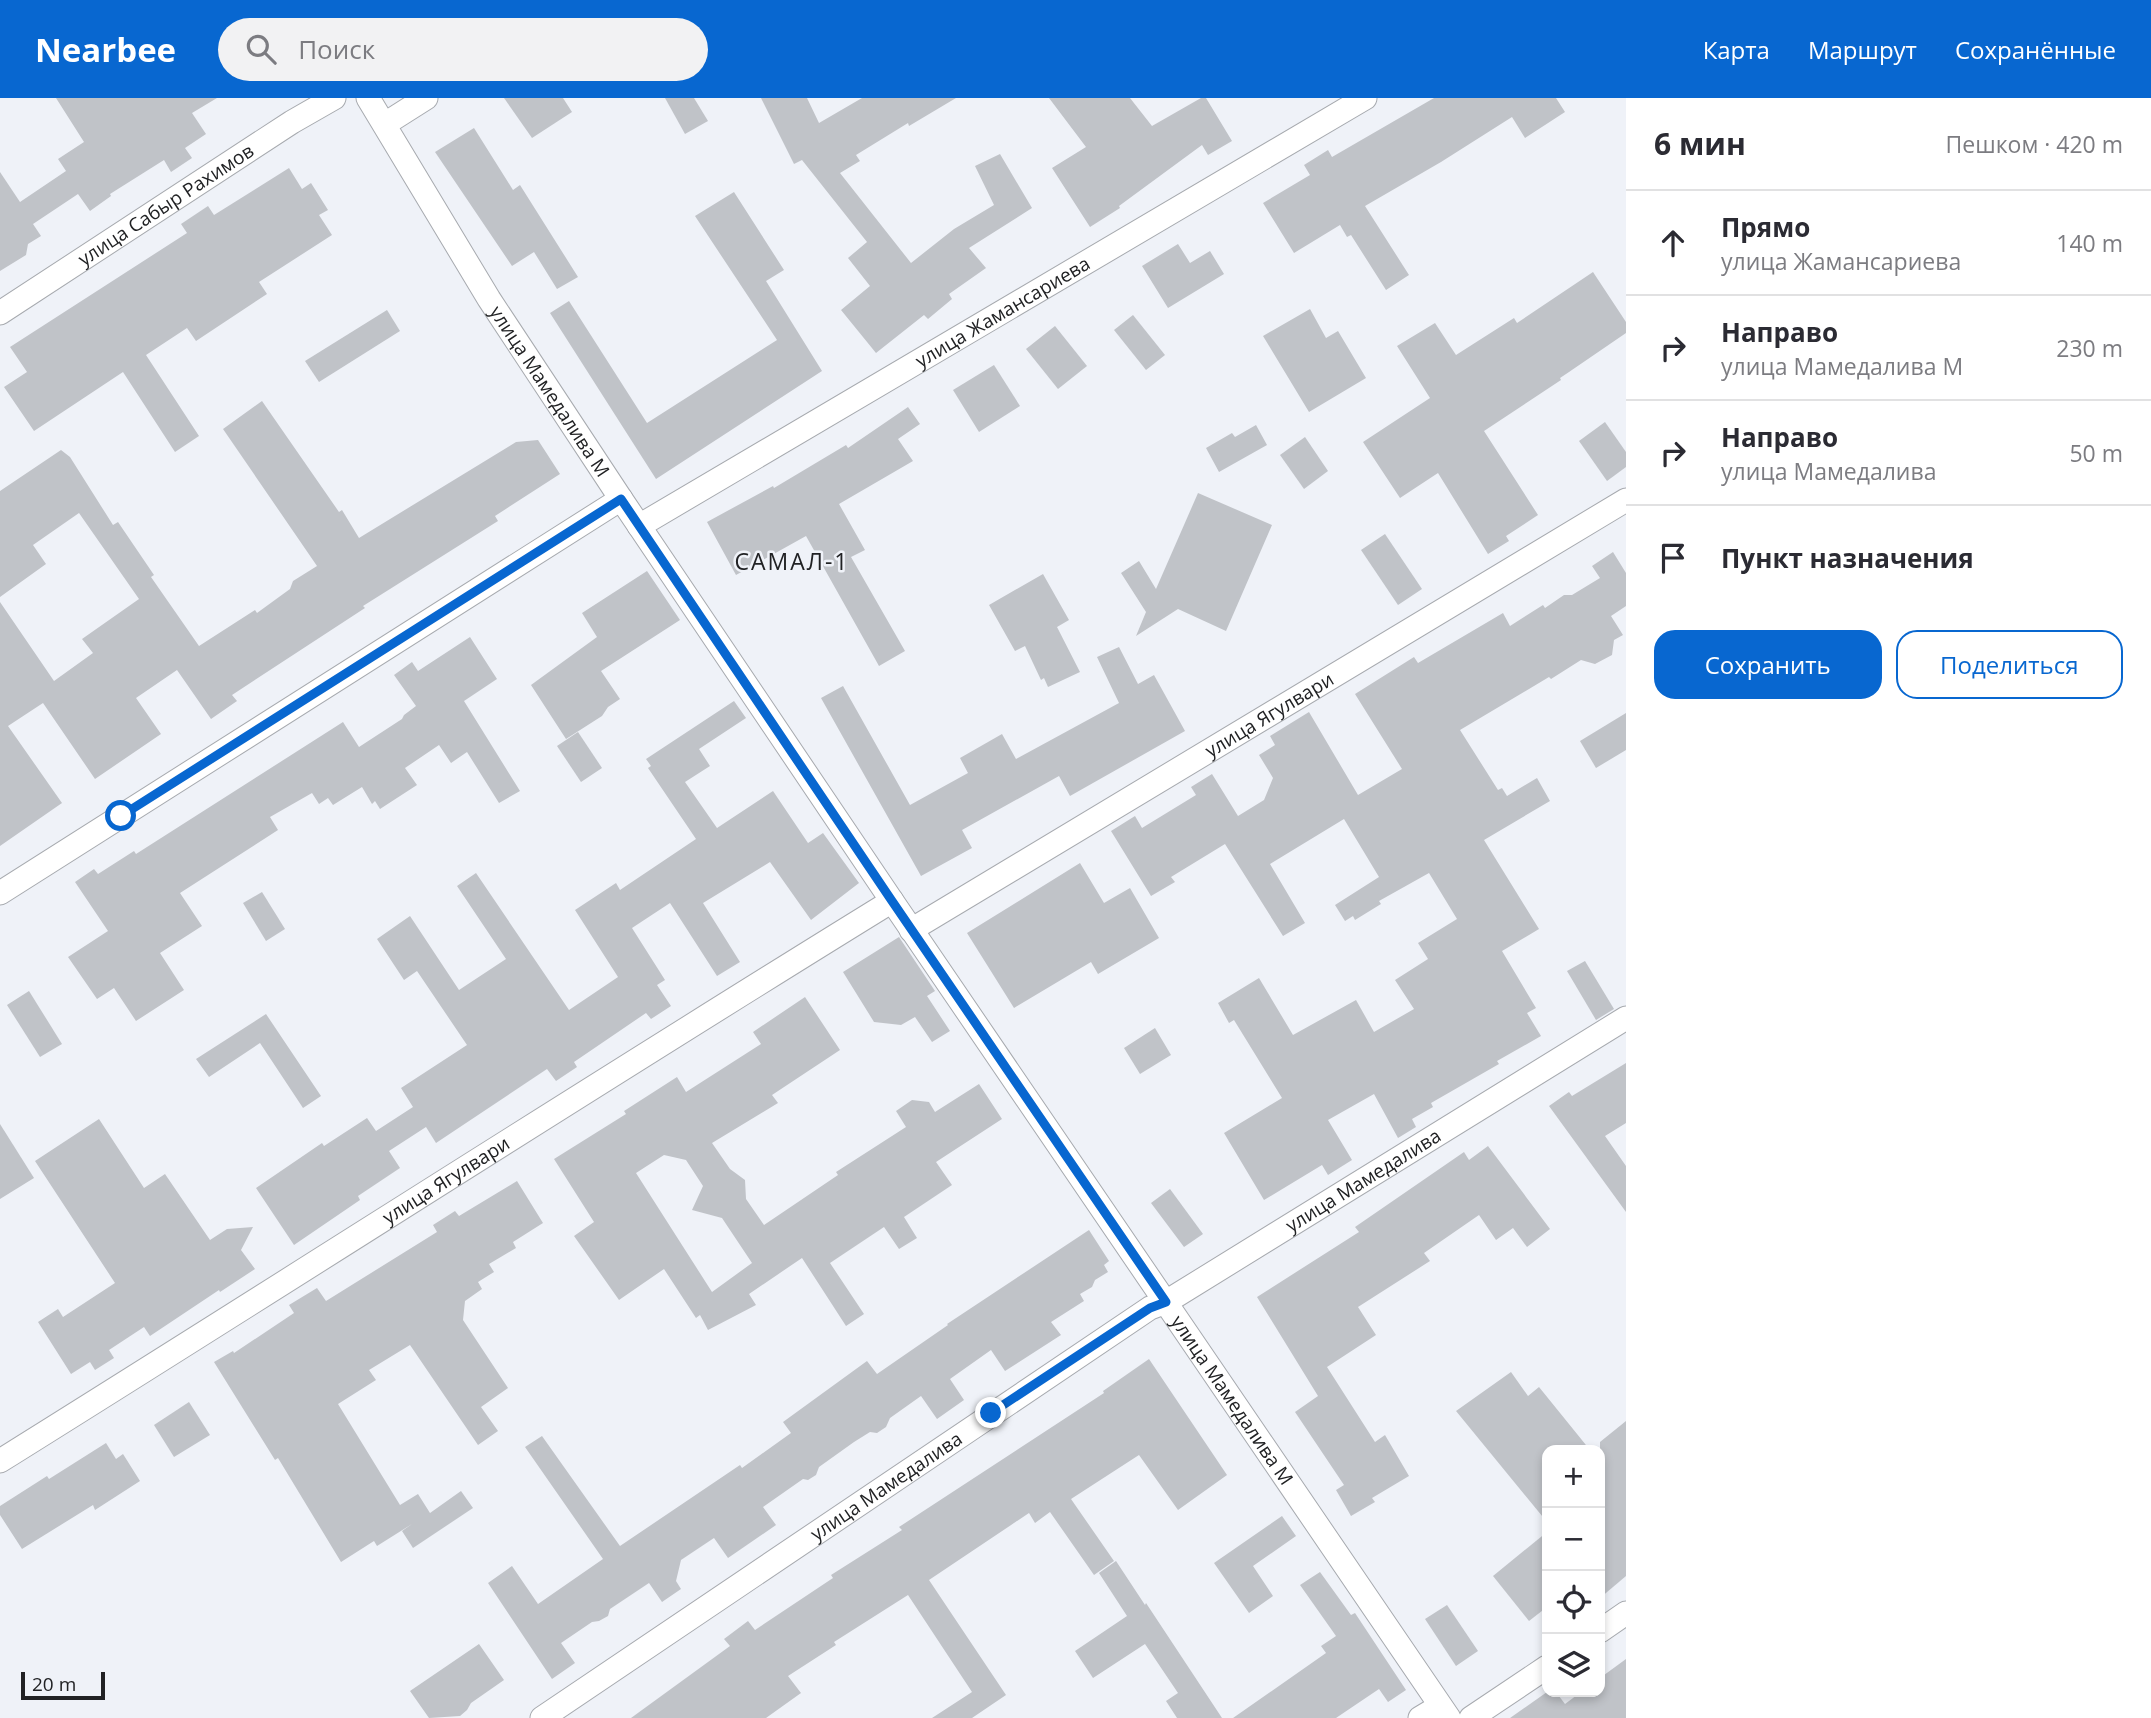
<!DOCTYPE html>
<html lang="ru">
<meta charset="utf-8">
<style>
:root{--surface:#fff;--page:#f2f2f3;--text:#2b2b33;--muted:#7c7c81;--line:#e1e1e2;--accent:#0867d0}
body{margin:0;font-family:"Open Sans",sans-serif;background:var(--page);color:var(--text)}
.controls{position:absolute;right:21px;bottom:21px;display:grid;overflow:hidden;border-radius:14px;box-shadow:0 4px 10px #0003}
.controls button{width:63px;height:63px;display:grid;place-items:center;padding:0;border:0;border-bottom:2px solid var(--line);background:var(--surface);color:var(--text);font:35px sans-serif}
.scale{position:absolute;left:21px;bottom:18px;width:84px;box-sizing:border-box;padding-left:7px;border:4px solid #212224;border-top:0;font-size:19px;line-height:24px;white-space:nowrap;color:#212224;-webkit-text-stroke:5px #eff2f8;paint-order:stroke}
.stop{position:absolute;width:21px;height:21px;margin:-16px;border:5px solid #0867d0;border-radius:50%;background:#fff}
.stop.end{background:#0867d0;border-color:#fff;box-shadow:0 2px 7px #0008}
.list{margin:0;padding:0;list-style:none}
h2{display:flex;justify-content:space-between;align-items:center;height:91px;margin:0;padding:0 28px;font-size:30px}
h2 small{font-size:23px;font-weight:400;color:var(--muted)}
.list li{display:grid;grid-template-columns:46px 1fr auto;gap:21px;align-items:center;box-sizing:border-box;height:105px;padding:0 28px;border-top:2px solid var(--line)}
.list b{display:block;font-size:26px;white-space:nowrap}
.list p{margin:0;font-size:23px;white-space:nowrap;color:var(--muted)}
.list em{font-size:23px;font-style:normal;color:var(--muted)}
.actions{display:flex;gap:14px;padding:21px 28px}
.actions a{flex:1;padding:16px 0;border:2px solid var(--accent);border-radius:21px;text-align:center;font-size:24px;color:var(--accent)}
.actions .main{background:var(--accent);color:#fff}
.icon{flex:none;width:38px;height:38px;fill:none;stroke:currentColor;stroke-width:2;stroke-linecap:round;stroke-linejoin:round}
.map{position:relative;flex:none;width:1626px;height:1620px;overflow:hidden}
header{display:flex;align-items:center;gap:42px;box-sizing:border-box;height:98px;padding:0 35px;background:var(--accent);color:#fff}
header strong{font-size:33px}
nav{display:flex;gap:38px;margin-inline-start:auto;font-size:24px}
.search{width:490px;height:63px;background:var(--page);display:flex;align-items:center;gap:18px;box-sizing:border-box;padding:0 24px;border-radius:38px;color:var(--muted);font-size:26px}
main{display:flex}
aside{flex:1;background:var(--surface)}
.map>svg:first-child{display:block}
</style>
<header>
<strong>Nearbee</strong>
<div class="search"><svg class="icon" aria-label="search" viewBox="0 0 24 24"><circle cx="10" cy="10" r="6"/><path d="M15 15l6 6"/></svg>Поиск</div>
<nav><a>Карта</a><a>Маршрут</a><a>Сохранённые</a></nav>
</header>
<main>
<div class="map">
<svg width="1626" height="1620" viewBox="0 0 1626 1620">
<rect width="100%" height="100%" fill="#eff2f8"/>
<g fill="#c0c3c8" fill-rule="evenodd">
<path d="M56,0h161l-25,15 14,21 -21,14 7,10 -21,14 -7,-12 -54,34 1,2 -21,15 -12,-17 -45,30 8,12 -13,8 -2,11 -26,16v-99l20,30 46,-31 -8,-12 26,-17z"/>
<path d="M504,0h59l9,14 -40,26z"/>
<path d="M665,0h29l14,23 -23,13z"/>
<path d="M761,0h46l12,25 43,-25h94l-47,28 -1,-3 -52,32 4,6 -20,12 71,90 43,-34 40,-24 -19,-39 25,-12 32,54 -63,40 17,20 -37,26 3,5 -24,20 -4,-4 -48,38 -35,-43 29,-24 -22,-28 19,-16 -65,-82 -8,4z"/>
<path d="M1049,0h81l22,28 49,-28h5l26,43 -24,14 -6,-10 -83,61 1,2 -30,19 -38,-59 34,-21z"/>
<path d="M1434,0h122l9,14 -40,26 -13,-21 -71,45 -76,44 44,69 -23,15 -35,-55 -4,2 -7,-12 -46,28 -31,-50 47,-28 -6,-10 24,-15 4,7z"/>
<path d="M474,30l39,62 7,-5 58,92 -21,12 -23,-37 -22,14 -77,-114z"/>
<path d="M289,70l13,21 9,-6 17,27 -9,5 13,20 -73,47 8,12 -71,47 -9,-13 -41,27 53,81 -24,16 -52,-80 -89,59 -30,-44 23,-15 -17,-25 177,-114 -6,-9 27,-18 6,9z"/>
<path d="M734,94l50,78 -18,11 56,90 -166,108 -106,-166 19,-12 78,122 130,-83 -82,-124z"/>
<path d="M1178,146l12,19 20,-12 14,23 -56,34 -26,-42z"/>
<path d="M1593,174l33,50v11l-57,39 -9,6 1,2 -77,51 54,84 -32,21 3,5 -21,13 -50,-81 -38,25 -37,-56 67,-44 -33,-52 38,-23 21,32 58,-37 3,5z"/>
<path d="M1310,211l16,29 12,-7 28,47 -57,34 -46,-76z"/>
<path d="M387,212l13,21 -81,51 -14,-21z"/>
<path d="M1133,217l32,40 -19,15 -32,-40z"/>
<path d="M1055,228l32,40 -29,23 -32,-40z"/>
<path d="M994,267l26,41 -41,26 -26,-42z"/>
<path d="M262,303l77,111 3,-2 17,28 157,-96 22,-2 22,34 -65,42 3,5 -135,85 2,2 -133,87 5,6 -26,18 -34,-49 -41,28 25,36 -66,45 -52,-76 -35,23 54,77 -62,43v-244l54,79 39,-28 -11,-14 57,-40 -60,-86 -46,32 13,19 -46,33v-106l61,-41 9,7 43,68 5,-3 36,53 -3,2 48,69 56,-36 2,3 33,-24 3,-8 24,-15 -94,-137z"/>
<path d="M908,309l12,17 -22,15 15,22 -74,43 26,46 -14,7 54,94 -26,15 -73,-130 -70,39 -29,-53 66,-36 1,2 72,-43 2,3z"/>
<path d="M1605,324l21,30v15l-19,14 -28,-40z"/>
<path d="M1256,327l11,20 -48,27 -13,-24 26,-15 3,4z"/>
<path d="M1305,339l23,34 -24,18 -24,-34z"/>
<path d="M1198,395l74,32 -46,106 -48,-22 -42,27 10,-24 -25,-39 18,-12 17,28z"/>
<path d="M1385,436l37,55 -24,16 -37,-55z"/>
<path d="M1613,454l13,21v33l-15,10 12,19 -9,5 -2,15 -17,9 -14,-4 -30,19 -2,-2 -89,53 38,60 4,-2 5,8 30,-18 13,23 -66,39 55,89 -37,22 34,57 -9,5 14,23 -44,25 2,3 -68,39 2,4 -21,12 4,8 -18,11 -24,-44 -46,26 24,40 -24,15 -6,-10 -58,35 -40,-67 58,-35 -48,-78 -5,3 -11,-20 41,-25 34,57 63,-35 18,32 40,-23 -19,-29 33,-21 -10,-16 39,-24 -28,-46 -50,28 2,3 -26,16 -2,-4 -8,5 -10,-16 44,-28 -35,-58 -74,45 35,59 -22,13 -58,-92 -54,33 4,5 -24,14 -40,-65 24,-15 7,12 54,-33 -5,-8 21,-13 26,42 26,-16 9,-22 -14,-23 16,-10 -5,-9 39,-24 49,83 44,-26 -47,-75 59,-37 4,6 85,-50 7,13 33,-21 2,3 19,-13h8l28,-17 -8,-12z"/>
<path d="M647,473l33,49 -79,51 19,28 -12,8 -6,9 -36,23 -35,-54 66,-48 -15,-24z"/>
<path d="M1043,476l26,46 -12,7 23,45 -32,15 -4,-9 -3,2 -16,-34 -10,5 -26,-46z"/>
<path d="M470,539l27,42 -33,22 56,90 -21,12 -32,-51 -16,11 -12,-18 -34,23 12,17 -37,24 -5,-8 -3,3 -10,-17 -29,18 -5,-7 -9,6 -7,-11 -42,24 8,13 -98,63 22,33 -42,27 24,37 -48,31 -22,-33 -17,11 -29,-42 40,-26 -33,-49 19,-13 4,5 36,-23 2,3 207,-132 16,25 43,-28 2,-4 12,-9 -22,-31 18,-13 6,9z"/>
<path d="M1119,549l19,37 16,-9 31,56 -115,65 -11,-20 -97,54 10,18 -51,28 -100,-178 22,-12 67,119 58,-32 -8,-15 42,-24 14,25 103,-56 -22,-46z"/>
<path d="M734,603l12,17 -47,31 11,17 -25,16 32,46 56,-37 35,52 15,-10 36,50 -48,37 -41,-58 -67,41 37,59 -23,14 -47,-73 -38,25 33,52 -8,5 14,21 -20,13 -5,-6 -72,49 3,5 -21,14 -9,-12 -111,74 -10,-16 -37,24 11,17 -42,28 2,4 -66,45 -38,-57 66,-45 2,3 43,-28 9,13 37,-24 -12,-19 66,-43 -50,-74 -13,9 -27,-41 33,-23 49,74 47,-31 -49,-73 19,-13 93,137 49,-33 -43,-67 41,-27 4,7 76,-51 -48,-71 3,-2 -5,-7z"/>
<path d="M1626,615v37l-30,18 -16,-27z"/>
<path d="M578,634l24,36 -21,14 -24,-36z"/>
<path d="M1080,765l24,40 26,-15 29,50 -61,36 -7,-12 -77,46 -47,-75z"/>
<path d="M262,794l23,37 -19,12 -23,-38z"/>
<path d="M899,839l36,54 -8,5 23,35 -18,11 -17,-25 -14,8 -27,-3 -31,-50z"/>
<path d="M1585,863l29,48 -18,11 -29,-49z"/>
<path d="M29,893l33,53 -22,13 -33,-52z"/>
<path d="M805,899l35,53 -68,45 6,8 -66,40 18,26 15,11 1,19 18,26 74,-50 -2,-3 70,-45 -10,-16 16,-11 17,2 6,10 44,-28 23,35 -66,43 16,23 -48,32 13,21 -18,11 -15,-22 -54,36 34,51 -18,12 -44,-68 -53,36 7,11 -48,25 -8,-15 -4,3 -32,-49 -45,31 -45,-64 20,-14 -40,-63 72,-45 -2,-3 53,-34 9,15 75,-48 -8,-12zM664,1057l22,5 17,26 -11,24 30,8 30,45 -40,29 -76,-119z"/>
<path d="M266,916l55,82 -18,12 -43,-65 -51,34 -13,-18z"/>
<path d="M1155,930l16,27 -31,19 -16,-26z"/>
<path d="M1626,965v60l-21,13 21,30v46l-77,-106 20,-14 3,4z"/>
<path d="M99,1021l45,69 21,-14 45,66 17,-11 26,-2 -12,23 14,19 -35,23 -1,-2 -69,46 -6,-9 -35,23 5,8 -19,12 -5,-8 -19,12 -33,-52 20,-13 5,8 52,-34 -80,-122z"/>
<path d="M0,1026l34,54 -34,21z"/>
<path d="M1488,1048l62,83 -23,18 -14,-19 -17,12 -17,-25 -55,38 6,8 -72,46 18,28 -49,32 48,75 10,-7 24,41 -37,22 3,4 -24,14 -15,-26 8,-5 -49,-73 23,-16 -61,-99 102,-65 -4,-5 109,-75 5,8z"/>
<path d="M517,1083l26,42 -30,19 3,6 -27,16 5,8 -16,10 4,7 -17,12 -2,19 45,68 -27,19 17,24 -20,14 -68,-100 -41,25 7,10 -38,24 62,101 18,-11 12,19 31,-22 12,17 -60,40 -11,-17 10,-7 -35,22 -3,-5 -33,21 -63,-104 -3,2 -61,-98 19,-11 1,2 60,-40 -5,-8 28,-17 9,13 111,-69 -4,-7 22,-14 4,5z"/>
<path d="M1170,1091l33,45 -19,13 -33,-44z"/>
<path d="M1089,1132l20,31 -5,4 4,7 -13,8 -3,7 -12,7 4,7 -33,21 10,13 -56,36 -14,-21 -41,29 14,21 -27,19 -16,-23 -31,22 -4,9 -9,6 -7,-1 -16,10 -35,25 -3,8 -8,5 -5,-1 -40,28 13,18 -48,33 -14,-20 -33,22 -5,21 5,8 -19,13 -13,-19 -39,26 -2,7 -9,5 -7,1 -31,21 14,20 -23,16 -64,-96 24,-17 26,38 65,-45 -78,-112 17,-11 78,110 120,-81 2,3 49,-35 -8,-11 84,-61 10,13 71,-49 -1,-1z"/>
<path d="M1149,1261l78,116 -49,35 -39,-55 -68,44 43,62 -20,14 -44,-63 -15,11 -6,-10 -100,67 77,115 -34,23h-40l40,-26 -64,-97 -74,47 2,3 -48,31 13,17 -35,25h-135l99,-72 -6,-7 24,-18 7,9 78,-52 -2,-3 71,-45 -3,-3 205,-134 -1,-2z"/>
<path d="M1511,1274l17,24 11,-9 51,63h-43v72l-91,-111z"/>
<path d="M189,1304l21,33 -36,22 -20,-32z"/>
<path d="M1626,1323v155l-26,22v-156z"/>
<path d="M106,1345l10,16 7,-5 17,27 -45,29 -2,-5 -71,44 -22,-34v-9l47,-30 2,3z"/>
<path d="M1282,1418l14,20 -43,30 20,30 -24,17 -35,-50z"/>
<path d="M1547,1434v75l-18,14 -36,-45z"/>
<path d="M1116,1463l29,44 1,-2 76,115h-45l-11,-17 12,-8 -33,-49 -52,34 -18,-27 52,-35 -28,-43z"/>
<path d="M1320,1474l31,43 4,-2 51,77 -18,12 -9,-13 -43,29h-103l93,-65 -5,-7 15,-10 -36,-51z"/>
<path d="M1447,1507l31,46 -22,15 -31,-47z"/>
<path d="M479,1546l25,36 -33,23 -4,7 -7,6 -31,2 -19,-27z"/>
<path d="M1626,1561v59h-116l37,-26h9l9,12 16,-12h19v-14z"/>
</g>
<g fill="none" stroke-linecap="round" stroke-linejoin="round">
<g stroke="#a7aaaf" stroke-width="25">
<g id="street">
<path id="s1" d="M368,0l121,201 132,200 271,402 557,817"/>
<path d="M385,26l41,-26"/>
<path id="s2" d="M0,215l292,-191 42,-24"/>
<path id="s3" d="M639,428l726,-428"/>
<path d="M0,795l621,-394"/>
<path id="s4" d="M911,832l715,-430"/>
<path id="s5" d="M0,1363c298,-186 593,-376 892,-560"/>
<path d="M1600,1533l26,-18"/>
<path id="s6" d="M542,1620l608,-410 16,-6 460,-284"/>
<path d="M1420,1620l20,-12"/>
<path d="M1471,1620l76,-51"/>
</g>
</g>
<use href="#street" stroke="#fff" stroke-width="23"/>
</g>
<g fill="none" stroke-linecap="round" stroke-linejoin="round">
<path stroke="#0867d0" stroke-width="9" d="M121,718l500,-317 271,402 274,401 -16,6 -159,105"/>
</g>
<g text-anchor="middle" stroke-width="5" stroke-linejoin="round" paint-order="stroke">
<g font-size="19" fill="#212224" stroke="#eff2f8">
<text dy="7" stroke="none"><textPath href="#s2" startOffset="198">улица Сабыр Рахимов</textPath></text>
<text dy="7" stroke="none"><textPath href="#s3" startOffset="422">улица Жамансариева</textPath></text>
<text dy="7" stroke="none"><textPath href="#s1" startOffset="345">улица Мамедалива М</textPath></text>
<text dy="7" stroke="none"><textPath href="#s4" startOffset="418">улица Ягулвари</textPath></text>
<text dy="7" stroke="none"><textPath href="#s6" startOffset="982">улица Мамедалива</textPath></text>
<text dy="7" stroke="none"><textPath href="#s5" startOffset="527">улица Ягулвари</textPath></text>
<text dy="7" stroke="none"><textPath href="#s1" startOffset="1563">улица Мамедалива М</textPath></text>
<text dy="7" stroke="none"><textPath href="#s6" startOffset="415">улица Мамедалива</textPath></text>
</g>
<g font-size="23" letter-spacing="2" fill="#212224" stroke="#eff2f8">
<text x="792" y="472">САМАЛ-1</text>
</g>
</g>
</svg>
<div class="controls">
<button>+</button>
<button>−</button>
<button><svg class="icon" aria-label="locate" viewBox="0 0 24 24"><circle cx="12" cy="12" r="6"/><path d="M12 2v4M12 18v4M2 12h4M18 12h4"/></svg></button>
<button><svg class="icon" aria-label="layers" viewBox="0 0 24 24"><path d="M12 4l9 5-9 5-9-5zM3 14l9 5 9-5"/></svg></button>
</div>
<div class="scale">20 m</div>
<div class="stop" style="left:121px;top:718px"></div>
<div class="stop end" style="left:991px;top:1315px"></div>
</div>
<aside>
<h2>6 мин<small>Пешком · 420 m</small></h2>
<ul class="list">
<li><svg class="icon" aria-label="ahead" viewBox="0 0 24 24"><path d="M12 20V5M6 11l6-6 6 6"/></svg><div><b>Прямо</b><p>улица Жамансариева</p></div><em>140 m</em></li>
<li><svg class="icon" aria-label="right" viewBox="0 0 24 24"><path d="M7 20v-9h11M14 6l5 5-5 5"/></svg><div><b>Направо</b><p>улица Мамедалива М</p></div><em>230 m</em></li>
<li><svg class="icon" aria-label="right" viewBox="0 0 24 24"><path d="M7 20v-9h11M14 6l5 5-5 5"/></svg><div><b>Направо</b><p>улица Мамедалива</p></div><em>50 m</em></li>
<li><svg class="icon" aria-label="arrive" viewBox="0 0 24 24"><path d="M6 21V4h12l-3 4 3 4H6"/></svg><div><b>Пункт назначения</b></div></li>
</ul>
<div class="actions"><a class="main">Сохранить</a><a>Поделиться</a></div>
</aside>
</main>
